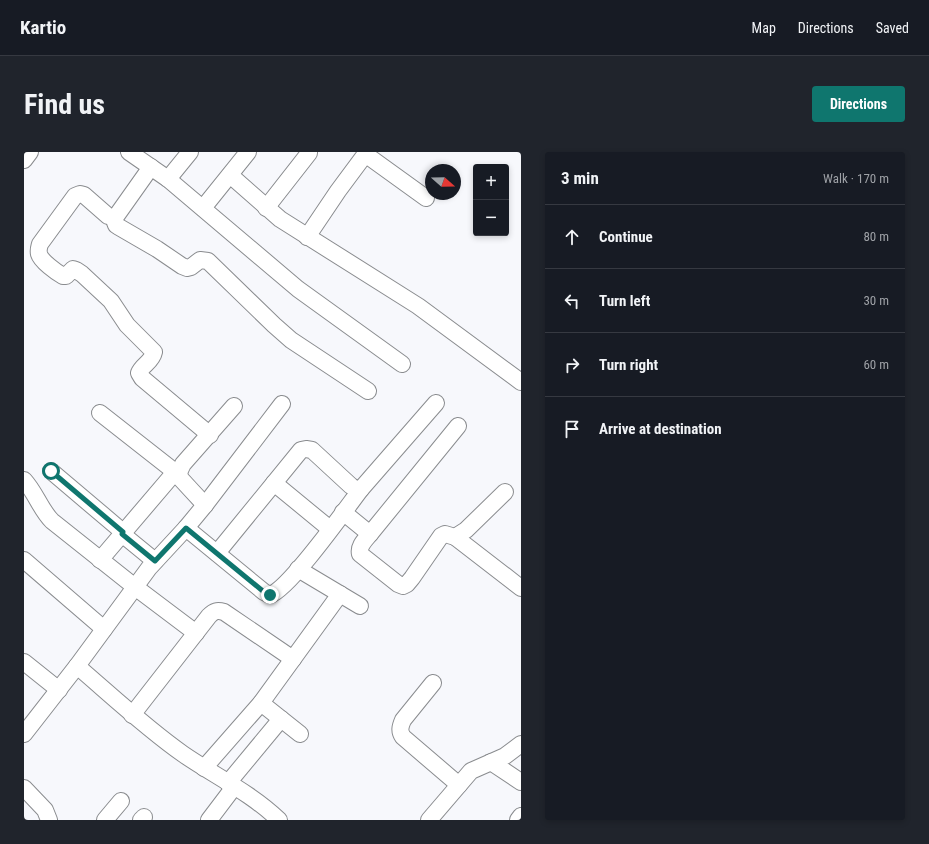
<!DOCTYPE html>
<meta charset="utf-8">
<style>
:root{--surface:#171b24;--page:#20242c;--text:#f1f3f6;--muted:#9ea1a6;--line:#363941;--accent:#0f766e}
body{margin:0;font-family:"Roboto Condensed",sans-serif;background:var(--page);color:var(--text)}
.controls{position:absolute;right:12px;top:12px;display:grid;overflow:hidden;border-radius:4px;box-shadow:0 2px 6px #0003}
.controls button{width:36px;height:36px;display:grid;place-items:center;padding:0;border:0;border-bottom:1px solid var(--line);background:var(--surface);color:var(--text);font:20px sans-serif}
.compass{position:absolute;left:401px;top:12px;width:36px;height:36px;border-radius:50%;background:var(--surface);box-shadow:0 2px 6px #0003;rotate:110deg}
.stop{position:absolute;width:12px;height:12px;margin:-9px;border:3px solid #0f766e;border-radius:50%;background:#fff}
.stop.end{background:#0f766e;border-color:#fff;box-shadow:0 1px 4px #0008}
.list{margin:0;padding:0;list-style:none}
h2{display:flex;justify-content:space-between;align-items:center;height:52px;margin:0;padding:0 16px;font-size:17px}
h2 small{font-size:13px;font-weight:400;color:var(--muted)}
.list li{display:grid;grid-template-columns:26px 1fr auto;gap:12px;align-items:center;box-sizing:border-box;height:64px;padding:0 16px;border-top:1px solid var(--line)}
.list b{display:block;font-size:15px;white-space:nowrap}
.list em{font-size:13px;font-style:normal;color:var(--muted)}
.icon{flex:none;width:22px;height:22px;fill:none;stroke:currentColor;stroke-width:2;stroke-linecap:round;stroke-linejoin:round}
.map{position:relative;flex:none;width:497px;height:668px;overflow:hidden;border-radius:4px}
header{display:flex;align-items:center;gap:24px;box-sizing:border-box;height:56px;padding:0 20px;background:var(--surface);border-bottom:1px solid var(--line)}
header strong{font-size:19px}
nav{display:flex;gap:22px;margin-inline-start:auto;font-size:14px}
.intro{display:flex;align-items:center;justify-content:space-between;box-sizing:border-box;height:96px;padding:0 24px}
h1{margin:0;font-size:28px}
.button{padding:10px 18px;border-radius:4px;background:var(--accent);color:#fff;font-size:14px;font-weight:700}
main{display:flex;gap:24px;padding:0 24px}
aside{flex:1;background:var(--surface);border-radius:4px;box-shadow:0 2px 6px #0003}
.map>svg:first-child{display:block}
</style>
<header>
<strong>Kartio</strong>
<nav><a>Map</a><a>Directions</a><a>Saved</a></nav>
</header>
<div class="intro"><h1>Find us</h1><a class="button">Directions</a></div>
<main>
<div class="map">
<svg width="497" height="668" viewBox="0 0 497 668">
<rect width="100%" height="100%" fill="#f7f8fc"/>
<g fill="none" stroke-linecap="round" stroke-linejoin="round">
<g stroke="#8a8c8f" stroke-width="18">
<g id="minor">
<path d="M105,0l39,27 130,110 104,75"/>
<path d="M341,2l61,44"/>
<path d="M0,8l6,-8"/>
<path d="M127,15l-34,48 -4,2 -5,-1 -24,-21 -4,-1 -5,2 -35,48c-1,4 -2,6 -1,10 2,7 17,18 24,22h3l7,-7 3,1 6,4 29,27 16,24 27,27c-2,10 -12,13 -15,21l3,5 68,57"/>
<path d="M206,23l50,44 138,87 103,76"/>
<path d="M144,27l22,-27"/>
<path d="M179,56l45,-56"/>
<path d="M242,56l43,-55"/>
<path d="M89,65l3,8 3,2 38,22 25,17 5,2 4,-1 9,-7 8,1 66,64 17,15 77,51"/>
<path d="M283,85l31,-46 29,-39"/>
<path d="M76,261l79,62"/>
<path d="M434,274l-88,108c-5,6 -12,12 -10,20l38,30 5,2 4,-2 5,-6 29,-42 4,-2 10,3 11,-7 39,-38"/>
<path d="M27,319l72,61"/>
<path d="M0,328c12,13 16,29 28,41l83,66 61,46"/>
<path d="M250,331l56,46"/>
<path d="M181,353l-24,-26c-3,-6 -1,-9 2,-15l51,-58"/>
<path d="M319,360l27,22"/>
<path d="M162,376l78,64 6,3c20,-7 75,-85 91,-106"/>
<path d="M98,382l33,27"/>
<path d="M431,385l66,51"/>
<path d="M193,401l84,-103 5,-1 6,1 39,36 5,3h5l75,-86"/>
<path d="M0,408l80,69"/>
<path d="M76,408l75,-88"/>
<path d="M274,417l62,37"/>
<path d="M0,510l35,28"/>
<path d="M53,514c35,30 69,62 106,88 32,22 68,39 96,66"/>
<path d="M409,531l-30,37c-3,7 -4,11 0,17l56,48"/>
<path d="M237,551l39,31"/>
<path d="M108,563l77,-99c5,-5 8,-6 15,-4l69,47"/>
<path d="M0,582l53,-68 72,-98 37,-40 19,-23 77,-101"/>
<path d="M467,610l30,20"/>
<path d="M180,616l57,-65 79,-109"/>
<path d="M204,631l53,-64"/>
<path d="M0,636l21,22 4,10"/>
<path d="M81,668l16,-19"/>
<path d="M117,668l3,-3"/>
<path d="M185,668l25,-33"/>
<path d="M405,668l42,-49 34,-15 16,-12"/>
<path d="M494,668l3,-4"/>
</g>
</g>
<use href="#minor" stroke="#fff" stroke-width="16"/>
</g>
<g fill="none" stroke-linecap="round" stroke-linejoin="round">
<path stroke="#0f766e" stroke-width="5" d="M27,319l72,61 -1,2 33,27 31,-33 78,64 6,3"/>
</g>
</svg>
<div class="controls">
<button>+</button>
<button>−</button>
</div>
<svg class="compass" viewBox="-18 -18 36 36"><path d="M0-13l5 13h-10z" fill="#e53935"/><path d="M0 13l5-13h-10z" fill="#9ea1a6"/></svg>
<div class="stop" style="left:27px;top:319px"></div>
<div class="stop end" style="left:246px;top:443px"></div>
</div>
<aside>
<h2>3 min<small>Walk · 170 m</small></h2>
<ul class="list">
<li><svg class="icon" aria-label="ahead" viewBox="0 0 24 24"><path d="M12 20V5M6 11l6-6 6 6"/></svg><div><b>Continue</b></div><em>80 m</em></li>
<li><svg class="icon" aria-label="left" viewBox="0 0 24 24"><path d="M17 20v-9H6M10 6l-5 5 5 5"/></svg><div><b>Turn left</b></div><em>30 m</em></li>
<li><svg class="icon" aria-label="right" viewBox="0 0 24 24"><path d="M7 20v-9h11M14 6l5 5-5 5"/></svg><div><b>Turn right</b></div><em>60 m</em></li>
<li><svg class="icon" aria-label="arrive" viewBox="0 0 24 24"><path d="M6 21V4h12l-3 4 3 4H6"/></svg><div><b>Arrive at destination</b></div></li>
</ul>
</aside>
</main>
